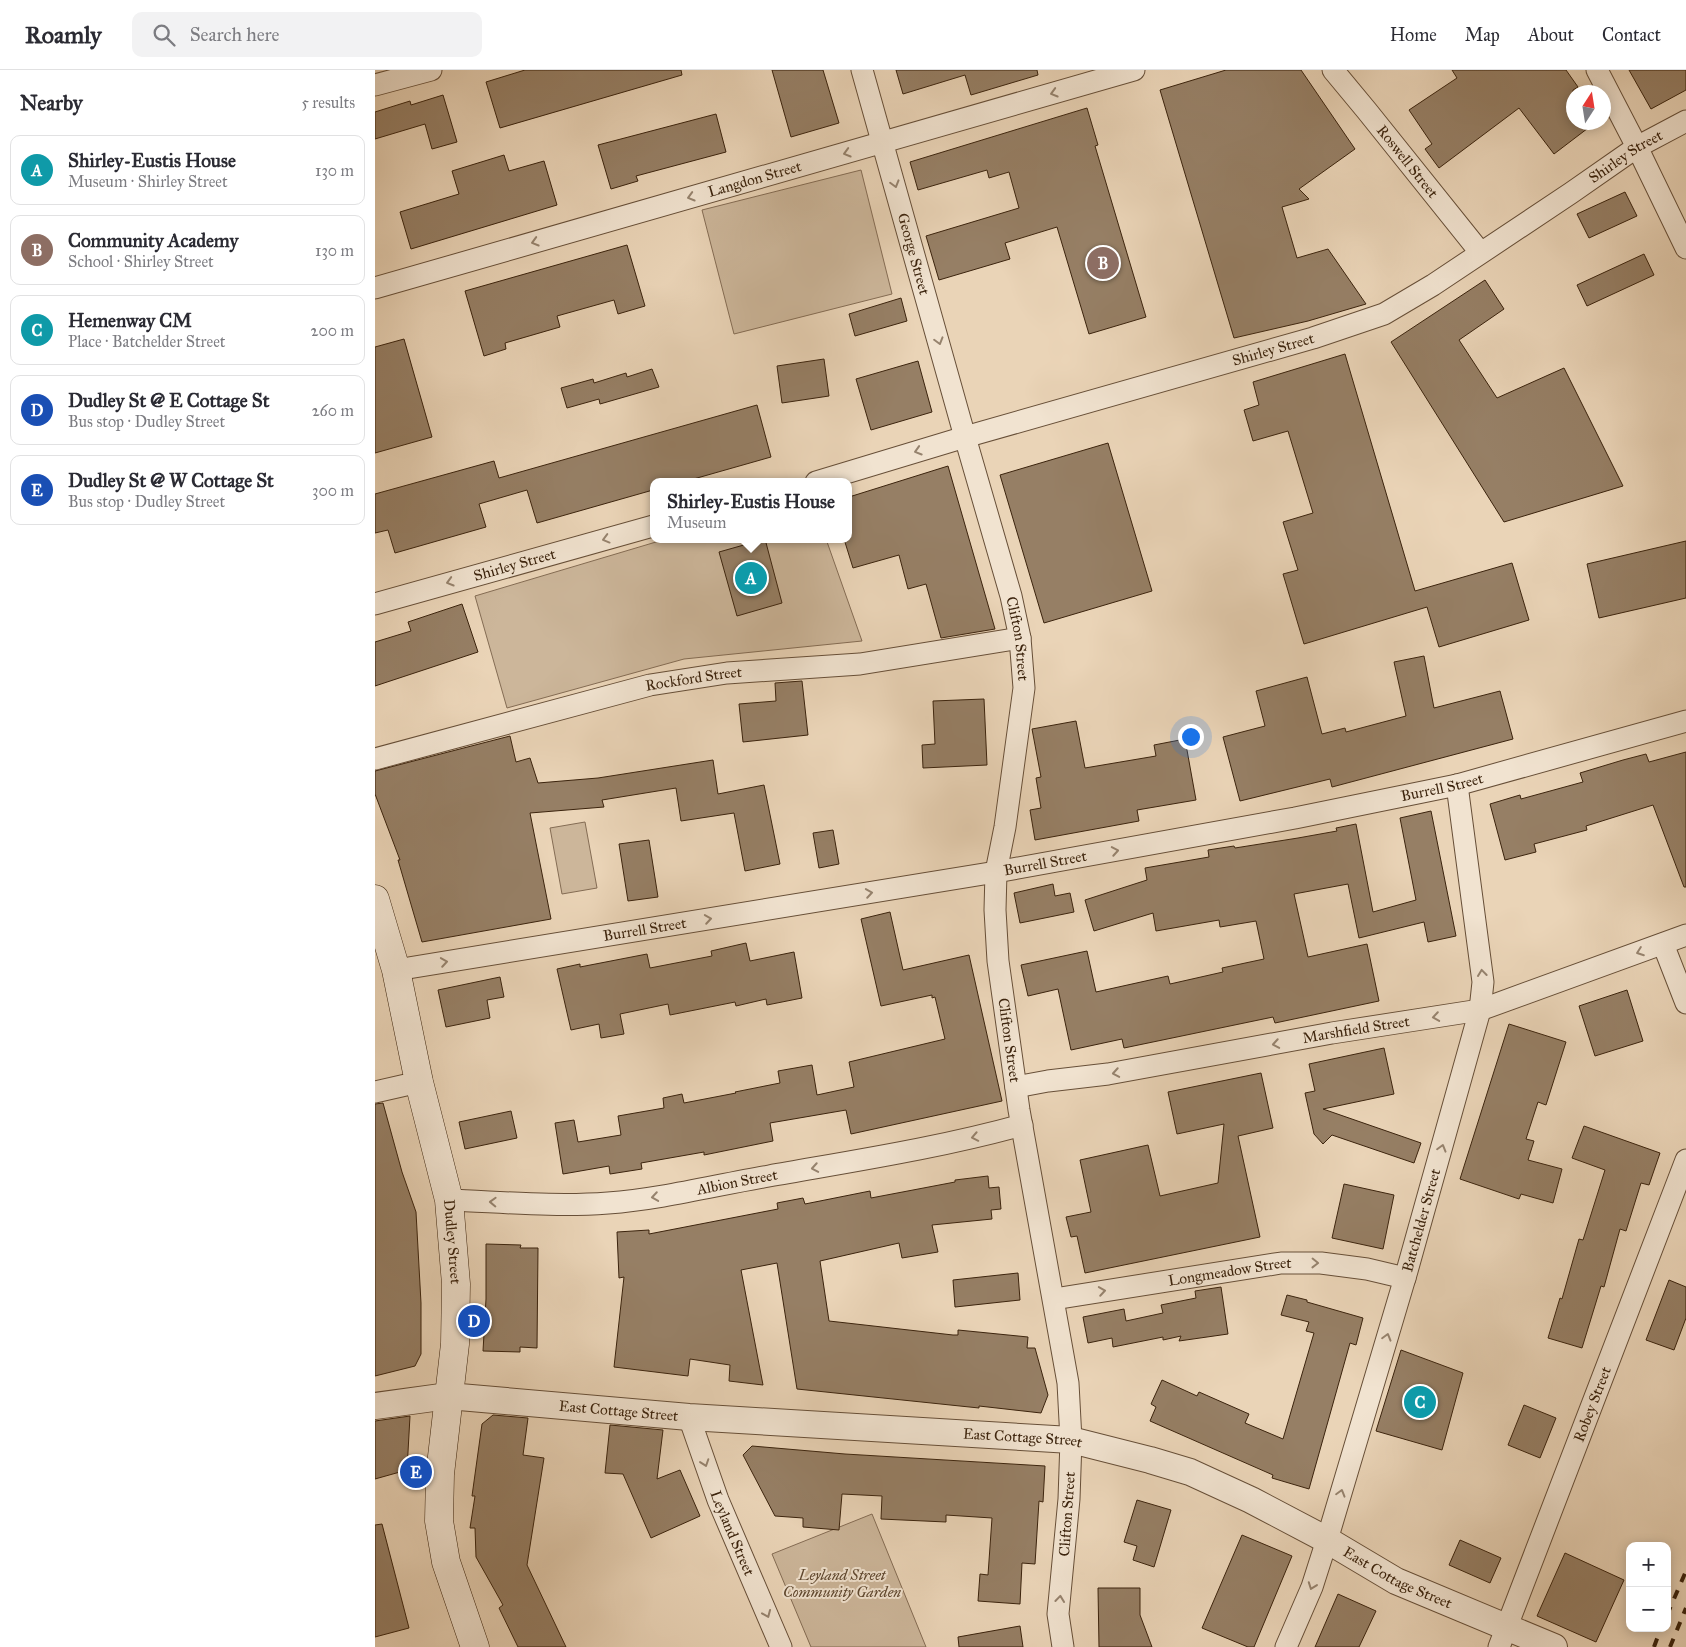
<!DOCTYPE html>
<meta charset="utf-8">
<style>
:root{--surface:#fff;--page:#f2f2f3;--text:#2b2b33;--muted:#7c7c81;--line:#e1e1e2;--accent:#8f2418}
body{margin:0;font-family:"IM FELL Great Primer",serif;background:var(--page);color:var(--text)}
.controls{position:absolute;right:15px;bottom:15px;display:grid;overflow:hidden;border-radius:10px;box-shadow:0 2px 12px #0003}
.controls button{width:45px;height:45px;display:grid;place-items:center;padding:0;border:0;border-bottom:1px solid var(--line);background:var(--surface);color:var(--text);font:25px sans-serif}
.compass{position:absolute;left:1191px;top:15px;width:45px;height:45px;border-radius:50%;background:var(--surface);box-shadow:0 2px 12px #0003;rotate:12deg}
.you{position:absolute;left:815px;top:666px;width:18px;height:18px;margin:-12px;border:4px solid #fff;border-radius:50%;background:#1a73e8;box-shadow:0 0 0 8px #1a73e833}
.badge{display:grid;place-items:center;width:32px;height:32px;border-radius:50%;background:var(--accent);color:#fff;font-size:16px;font-weight:700}
.pin{position:absolute;translate:-50% -50%;border:2px solid #fff;box-shadow:0 1px 5px #0006}
.popup{position:absolute;left:275px;top:408px;width:202px;height:65px;box-sizing:border-box;display:grid;place-content:center;border-radius:10px;background:var(--surface);filter:drop-shadow(0 1px 4px #0005);font-size:16px;white-space:nowrap;color:var(--muted)}
.popup b{font-size:19px;color:var(--text)}
.popup::after{content:'';position:absolute;left:50%;top:100%;margin-left:-10px;border:10px solid transparent;border-top-color:var(--surface)}
.list{margin:0;padding:0;list-style:none}
h2{display:flex;justify-content:space-between;align-items:center;height:65px;margin:0;padding:0 20px;font-size:21px}
h2 small{font-size:16px;font-weight:400;color:var(--muted)}
.list li{display:grid;grid-template-columns:32px 1fr auto;gap:15px;align-items:center;box-sizing:border-box;height:70px;margin:0 10px 10px;padding:0 10px;border:1px solid var(--line);border-radius:10px}
.list b{display:block;font-size:19px;white-space:nowrap}
.list p{margin:0;font-size:16px;white-space:nowrap;color:var(--muted)}
.list em{font-size:16px;font-style:normal;color:var(--muted)}
.icon{flex:none;width:28px;height:28px;fill:none;stroke:currentColor;stroke-width:2;stroke-linecap:round;stroke-linejoin:round}
.map{position:relative;flex:none;width:1311px;height:1577px;overflow:hidden}
header{display:flex;align-items:center;gap:30px;box-sizing:border-box;height:70px;padding:0 25px;background:var(--surface);border-bottom:1px solid var(--line)}
header strong{font-size:24px}
nav{display:flex;gap:28px;margin-inline-start:auto;font-size:18px}
.search{width:350px;height:45px;background:var(--page);display:flex;align-items:center;gap:12px;box-sizing:border-box;padding:0 18px;border-radius:10px;color:var(--muted);font-size:19px}
main{display:flex}
aside{flex:1;background:var(--surface)}
.map>svg:first-child{display:block}
</style>
<header>
<strong>Roamly</strong>
<div class="search"><svg class="icon" aria-label="search" viewBox="0 0 24 24"><circle cx="10" cy="10" r="6"/><path d="M15 15l6 6"/></svg>Search here</div>
<nav><a>Home</a><a>Map</a><a>About</a><a>Contact</a></nav>
</header>
<main>
<aside>
<h2>Nearby<small>5 results</small></h2>
<ul class="list">
<li><span class="badge" style="background:#0f9aa8">A</span><div><b>Shirley-Eustis House</b><p>Museum · Shirley Street</p></div><em>130 m</em></li>
<li><span class="badge" style="background:#8d6e63">B</span><div><b>Community Academy</b><p>School · Shirley Street</p></div><em>130 m</em></li>
<li><span class="badge" style="background:#0f9aa8">C</span><div><b>Hemenway CM</b><p>Place · Batchelder Street</p></div><em>200 m</em></li>
<li><span class="badge" style="background:#1a4fb4">D</span><div><b>Dudley St @ E Cottage St</b><p>Bus stop · Dudley Street</p></div><em>260 m</em></li>
<li><span class="badge" style="background:#1a4fb4">E</span><div><b>Dudley St @ W Cottage St</b><p>Bus stop · Dudley Street</p></div><em>300 m</em></li>
</ul>
</aside>
<div class="map">
<svg width="1311" height="1577" viewBox="0 0 1311 1577">
<rect width="100%" height="100%" fill="#ead4b7"/>
<filter id="stains"><feTurbulence type="fractalNoise" baseFrequency=".004" numOctaves="4"/><feColorMatrix values="0 0 0 0 .2 0 0 0 0 .09 0 0 0 0 .02 0 0 0 .5 -.17"/></filter>
<radialGradient id="worn" r=".72"><stop offset=".6" stop-color="#630" stop-opacity="0"/><stop offset="1" stop-color="#630" stop-opacity=".3"/></radialGradient>
<g fill="#ccb69a" stroke="#846c54">
<path d="M486,100l31,124 -158,40 -32,-124z"/>
<path d="M291,469h160l36,102 -178,18 -177,49 -32,-112z"/>
<path d="M210,752l12,66 -35,6 -12,-66z"/>
<path d="M497,1444l54,133h-115l-39,-93z"/>
</g>
<g fill="#967f65" stroke="#3b230d">
<path d="M150,0h156l1,5 -182,53 -14,-46z"/>
<path d="M397,0h51l16,53 -48,14z"/>
<path d="M521,0h141l1,5 -67,20 -6,-20 -62,19z"/>
<path d="M851,0h75l54,79 -56,40 10,10 -27,8 15,51 31,-9 38,55 -58,17 -74,17 -74,-248z"/>
<path d="M1077,0h114l12,17 -5,3v32h23l-42,32 -35,-46 -80,60 -14,-19 7,-5 -23,-34 48,-32z"/>
<path d="M1254,0h57v20l-35,19z"/>
<path d="M68,25l14,47 -25,7 -7,-25 -50,15v-27l35,-11 1,4z"/>
<path d="M712,38l11,37 -3,1 51,171 -57,17 -32,-107 -52,16 5,16 -71,21 -13,-44 93,-28 -10,-36 -20,6 -2,-8 -69,20 -8,-28z"/>
<path d="M341,44l10,38 -90,24 2,5 -27,8 -13,-44z"/>
<path d="M129,85l5,16 35,-10 13,44 -146,44 -11,-37 59,-18 -7,-23z"/>
<path d="M1250,122l12,24 -48,22 -12,-24z"/>
<path d="M252,175l18,61 -27,8 -4,-14 -57,16 3,11 -55,16 1,6 -22,7 -19,-65z"/>
<path d="M1269,184l10,21 -67,31 -10,-21z"/>
<path d="M1110,210l19,29 -45,31 38,58 67,-30 59,118 -119,36 -113,-180z"/>
<path d="M526,228l6,23 -52,15 -6,-22z"/>
<path d="M29,269l28,98 -57,16v-106z"/>
<path d="M970,284l70,237 97,-28 17,57 -90,27 -12,-40 -123,37 -21,-70 15,-4 -15,-48 30,-9 -25,-82 -35,10 -9,-31 15,-5 -6,-23z"/>
<path d="M449,289l5,37 -47,7 -5,-37z"/>
<path d="M543,291l14,51 -61,18 -15,-51z"/>
<path d="M277,299l7,18 -59,17 -1,-5 -32,9 -6,-20 32,-9 1,4 32,-10 1,4z"/>
<path d="M382,335l14,52 -88,25h-30v8l-116,33 -10,-33 -48,14 7,23 -91,26 -7,-23 -13,3v-39l119,-33 5,17z"/>
<path d="M733,373l44,148 -108,32 -44,-148z"/>
<path d="M573,396l47,163 -54,9 -15,-54 -18,5 -9,-34 -46,13 -9,-29h5v-42z"/>
<path d="M390,469l17,64 -45,13 -18,-64z"/>
<path d="M1311,471v57l-87,20 -12,-54z"/>
<path d="M87,534l16,48 -103,34v-44l36,-11 -3,-9z"/>
<path d="M1049,586l10,52 66,-17 13,48 -181,48 -2,-8 -90,22 -17,-64 42,-11 -9,-35 51,-14 15,57 23,-6 1,4 60,-16 -12,-54z"/>
<path d="M427,611l6,54 -65,7 -4,-38 37,-3 -1,-18z"/>
<path d="M609,629l3,66 -64,3 -1,-23 13,-1 -2,-43z"/>
<path d="M701,651l9,47 71,-12 -2,-11 31,-6 11,61 -59,10 2,11 -104,19 -5,-30 11,-2 -5,-30 5,-1 -9,-48z"/>
<path d="M135,666l6,26 14,-4 8,25 60,-5 115,-18 5,34 46,-9 16,79 -35,7 -11,-58 -53,8 -5,-33 -74,12 2,7 -74,6 21,106 -129,23 -24,-82h2l-25,-66v-23z"/>
<path d="M1311,682v135h-2l-31,-82 -67,21 1,4 -53,14 2,8 -31,8 -15,-56 30,-9 1,4 62,-17 -3,-9 43,-13 23,-6 3,8z"/>
<path d="M1056,741l25,125 -28,6 -4,-20 -65,16 -11,-54 -54,10 14,63 59,-13 12,57 -104,22 -2,-6 -149,31 -2,-9 -51,11 -13,-61 -30,7 -7,-31 66,-14 9,41 72,-16 2,8 53,-12 -1,-4 42,-9 -8,-38 -36,6 -1,-7 -63,11 -3,-18 -59,18 -9,-31 62,-20 -2,-12 64,-11 -1,-7 26,-4 1,2 63,-10 39,-7 -1,-3 20,-4 17,88 43,-12 -16,-82z"/>
<path d="M458,760l6,34 -20,4 -6,-35z"/>
<path d="M274,770l9,57 -30,4 -9,-57z"/>
<path d="M678,814l2,12 15,-3 4,19 -54,11 -6,-30z"/>
<path d="M515,842l13,58 66,-15 33,146 -151,33 -5,-24 -76,13 3,18 -69,14v-3l-63,11 1,6 -32,5 -1,-8 -46,8 -8,-51 19,-3 4,22 43,-7 -3,-19 46,-8 -1,-10 19,-4 2,9 52,-10 -1,-1 45,-9 -2,-12 34,-6 5,30 37,-8 -5,-25 96,-23 -10,-42 -3,1v-3l-51,11 -20,-87z"/>
<path d="M371,873l4,18 44,-9 8,46 -35,7 -1,-6 -30,7 -1,-4 -65,13 -2,-11 -48,10 4,20 -23,4 -2,-14 -28,6 -14,-61 23,-5v3l67,-13 3,14 62,-12 -1,-5z"/>
<path d="M125,907l4,20 -17,3 3,18 -44,9 -8,-37z"/>
<path d="M1252,920l16,51 -48,15 -16,-50z"/>
<path d="M1134,954l57,18 -20,63 -8,-3 -12,37 8,2 -6,19 34,9 -9,34 -32,-9 -2,5 -59,-20z"/>
<path d="M1009,978l10,46 -71,15 98,34 -7,20 -82,-28 -9,9 -9,-10 -9,-41 10,-2 -6,-27z"/>
<path d="M886,1003l12,55 -35,8 22,101 -175,36 -8,-37 -6,1 -5,-20 25,-5 -11,-52 68,-15 12,51 58,-13 6,-59 -47,10 -9,-42z"/>
<path d="M8,1033l19,69 14,40 5,91v51l-6,12 -40,10v-272z"/>
<path d="M136,1041l6,27 -52,11 -6,-27z"/>
<path d="M1209,1056l76,27 -11,32 -8,-2 -15,48 -6,-2 -16,58 -3,-1 -19,62 -34,-10 12,-40 2,1 17,-60 4,1 22,-70 -33,-12z"/>
<path d="M613,1106l1,12 10,-1 2,22 -10,1 1,9 -60,6 6,27 -36,6 -3,-15 -79,18 9,60 124,14h5v-5l70,7 -1,11h8l13,47 -7,18 -62,-7v2l-182,-19 -20,-126 -36,7 22,115 -34,-4 1,-16 -40,-6 -2,17 -74,-9 10,-90 -5,1 -2,-46 32,-2v4l129,-25 -1,-6 26,-5 2,6 65,-13 1,7 84,-16v-2z"/>
<path d="M969,1114l50,11 -11,54 -51,-11z"/>
<path d="M111,1174l35,1 -1,3h18l-1,100 -17,-1v5l-37,-1 3,-52z"/>
<path d="M643,1203l2,27 -65,7 -2,-27z"/>
<path d="M1294,1210l17,7v31l-12,32 -28,-10z"/>
<path d="M846,1217l7,47 -49,7 2,-5 -18,4v-3l-50,10 -1,-9 -24,5 -5,-26 41,-8 2,12 37,-8 -2,-8 35,-7 -1,-7z"/>
<path d="M912,1225l20,5v2l56,16 -7,27 -6,-2 -41,146 -37,-11 1,-3 -123,-54 6,-14 -5,-3 11,-24 35,16 2,-4 50,22 -4,9 38,16 31,-106 -8,-2 3,-9 -28,-7z"/>
<path d="M1026,1280l62,23 -21,77 -66,-19z"/>
<path d="M1149,1335l32,13 -16,40 -32,-13z"/>
<path d="M118,1345l35,3 -5,37 21,3 -17,107 39,82h-48l-19,-39 4,-3 -27,-48 -1,-29h-5l5,-32h-3l10,-72z"/>
<path d="M35,1346l-3,54 -32,9v-58z"/>
<path d="M235,1355l53,5 -6,49 23,-9 20,46 -49,22 -28,-64 -18,-1z"/>
<path d="M377,1376l93,8 200,12 -2,36 -4,-1 -4,63 -13,-1 -2,41 -42,-3 2,-27 8,1 4,-57 -46,-3v7l-65,-3 1,-23 -40,-2 -3,36 -36,-3v-9l-28,-2 -32,-61z"/>
<path d="M762,1430l34,10 -17,57 -21,-7 4,-14 -13,-4z"/>
<path d="M7,1454l27,104 -34,9v-112z"/>
<path d="M867,1465l50,21 -38,91h-6l-46,-19z"/>
<path d="M1085,1470l41,18 -11,25 -41,-18z"/>
<path d="M1190,1483l59,27 -28,62 -59,-26z"/>
<path d="M723,1518h42v27l12,32h-53z"/>
<path d="M963,1524l38,17 -17,36h-44z"/>
<path d="M645,1556l3,21h-64l-1,-10z"/>
</g>
<g fill="none" stroke-linecap="round" stroke-linejoin="round">
<g stroke="#674f38" stroke-width="23">
<g id="minor">
<path id="s1" d="M487,0l103,367 46,159 9,42 4,50 -19,139 -9,45 -1,38 3,51 21,149 49,273 3,57 -2,59 -11,115 5,33"/>
<path id="s2" d="M958,0l34,41 113,141"/>
<path d="M1222,0l40,77 49,101"/>
<path d="M0,15l56,-15"/>
<path id="s3" d="M0,218l759,-218"/>
<path id="s4" d="M441,412l149,-45 348,-99 71,-24 49,-29 138,-92 66,-46 49,-26"/>
<path id="s5" d="M0,534l278,-78"/>
<path id="s6" d="M0,689l275,-74 77,-12 133,-9 160,-26"/>
<path d="M1288,874l23,59"/>
<path id="s7" d="M21,900l600,-98 299,-54 162,-33 229,-64"/>
<path id="s8" d="M641,1017l32,-6 60,-7 224,-41 148,-23 206,-75"/>
<path d="M0,1022l44,-10"/>
<path id="s9" d="M74,1130c53,2 107,7 159,3 54,-4 108,-18 161,-27 84,-15 170,-28 253,-51"/>
<path id="s10" d="M679,1229l227,-36h40l46,6 38,9"/>
<path id="s11" d="M314,1347l29,83 63,147"/>
<path id="s12" d="M911,1577l26,-60 15,-47 80,-269 73,-261 3,-28 -26,-197"/>
<path id="s13" d="M1124,1577l187,-487"/>
</g>
</g>
<g stroke="#674f38" stroke-width="28">
<g id="tertiary">
<path id="s14" d="M0,1336l73,-10 241,21 382,23 79,20 40,12 61,28 76,40 69,41 158,66"/>
</g>
</g>
<g stroke="#3b230d" stroke-width="29">
<g id="secondary">
<path id="s15" d="M0,829l21,71 23,112 30,118 7,84 -1,60 -15,130 -1,47 7,41 29,85"/>
</g>
</g>
<use href="#minor" stroke="#f1e3d0" stroke-width="21"/>
<use href="#tertiary" stroke="#f1e3d0" stroke-width="26"/>
<use href="#secondary" stroke="#f1e3d0" stroke-width="28"/>
<g stroke="#3b230d" stroke-width="4" stroke-dasharray="9 9" stroke-linecap="butt">
<path d="M1292,1545l19,-44"/>
<path d="M1279,1577l7,-19"/>
<path d="M1295,1577l16,-39"/>
</g>
</g>
<defs><path id="oneway-chevron" d="M-2-3.5L2.5 0L-2 3.5" fill="none" stroke-width="1.6" stroke-linecap="round" stroke-linejoin="round" transform="scale(1.25)"/></defs>
<g stroke="#96836e">
<use href="#oneway-chevron" transform="translate(679 23) rotate(164)"/>
<use href="#oneway-chevron" transform="translate(472 83) rotate(164)"/>
<use href="#oneway-chevron" transform="translate(520 114) rotate(74)"/>
<use href="#oneway-chevron" transform="translate(316 127) rotate(164)"/>
<use href="#oneway-chevron" transform="translate(160 172) rotate(164)"/>
<use href="#oneway-chevron" transform="translate(564 271) rotate(74)"/>
<use href="#oneway-chevron" transform="translate(543 381) rotate(163)"/>
<use href="#oneway-chevron" transform="translate(231 469) rotate(165)"/>
<use href="#oneway-chevron" transform="translate(75 512) rotate(164)"/>
<use href="#oneway-chevron" transform="translate(740 781) rotate(-10)"/>
<use href="#oneway-chevron" transform="translate(494 823) rotate(-9)"/>
<use href="#oneway-chevron" transform="translate(333 849) rotate(-9)"/>
<use href="#oneway-chevron" transform="translate(1265 882) rotate(160)"/>
<use href="#oneway-chevron" transform="translate(69 892) rotate(-9)"/>
<use href="#oneway-chevron" transform="translate(1107 903) rotate(-97)"/>
<use href="#oneway-chevron" transform="translate(1061 947) rotate(171)"/>
<use href="#oneway-chevron" transform="translate(901 974) rotate(170)"/>
<use href="#oneway-chevron" transform="translate(741 1003) rotate(170)"/>
<use href="#oneway-chevron" transform="translate(600 1067) rotate(169)"/>
<use href="#oneway-chevron" transform="translate(1067 1078) rotate(-74)"/>
<use href="#oneway-chevron" transform="translate(440 1098) rotate(170)"/>
<use href="#oneway-chevron" transform="translate(280 1127) rotate(171)"/>
<use href="#oneway-chevron" transform="translate(118 1132) rotate(-178)"/>
<use href="#oneway-chevron" transform="translate(940 1193) rotate(1)"/>
<use href="#oneway-chevron" transform="translate(727 1221) rotate(-9)"/>
<use href="#oneway-chevron" transform="translate(1012 1267) rotate(-74)"/>
<use href="#oneway-chevron" transform="translate(330 1393) rotate(71)"/>
<use href="#oneway-chevron" transform="translate(966 1423) rotate(-74)"/>
<use href="#oneway-chevron" transform="translate(937 1516) rotate(110)"/>
<use href="#oneway-chevron" transform="translate(685 1529) rotate(-84)"/>
<use href="#oneway-chevron" transform="translate(392 1544) rotate(67)"/>
</g>
<g text-anchor="middle" stroke-width="4" stroke-linejoin="round" paint-order="stroke">
<g font-size="15" fill="#3b230d" stroke="#f1e3d0">
<text dy="5" stroke="none"><textPath href="#s4" startOffset="881">Shirley Street</textPath></text>
<text dy="5" stroke="none"><textPath href="#s2" startOffset="118">Roswell Street</textPath></text>
<text dy="5" stroke="none"><textPath href="#s3" startOffset="395">Langdon Street</textPath></text>
<text dy="5" stroke="none"><textPath href="#s1" startOffset="191">George Street</textPath></text>
<text dy="5" stroke="none"><textPath href="#s4" startOffset="476">Shirley Street</textPath></text>
<text dy="5" stroke="none"><textPath href="#s5" startOffset="145">Shirley Street</textPath></text>
<text dy="5" stroke="none"><textPath href="#s1" startOffset="590">Clifton Street</textPath></text>
<text dy="5" stroke="none"><textPath href="#s6" startOffset="329">Rockford Street</textPath></text>
<text dy="5" stroke="none"><textPath href="#s7" startOffset="1062">Burrell Street</textPath></text>
<text dy="5" stroke="none"><textPath href="#s7" startOffset="658">Burrell Street</textPath></text>
<text dy="5" stroke="none"><textPath href="#s7" startOffset="252">Burrell Street</textPath></text>
<text dy="5" stroke="none"><textPath href="#s8" startOffset="345">Marshfield Street</textPath></text>
<text dy="5" stroke="none"><textPath href="#s1" startOffset="995">Clifton Street</textPath></text>
<text dy="5" stroke="none"><textPath href="#s9" startOffset="290">Albion Street</textPath></text>
<text dy="5" stroke="none"><textPath href="#s12" startOffset="448">Batchelder Street</textPath></text>
<text dy="5" stroke="none"><textPath href="#s15" startOffset="352">Dudley Street</textPath></text>
<text dy="5" stroke="none"><textPath href="#s10" startOffset="178">Longmeadow Street</textPath></text>
<text dy="5" stroke="none"><textPath href="#s13" startOffset="260">Robey Street</textPath></text>
<text dy="5" stroke="none"><textPath href="#s14" startOffset="245">East Cottage Street</textPath></text>
<text dy="5" stroke="none"><textPath href="#s14" startOffset="650">East Cottage Street</textPath></text>
<text transform="translate(692 1444) rotate(-86)" y="5">Clifton Street</text>
<text dy="5" stroke="none"><textPath href="#s11" startOffset="124">Leyland Street</textPath></text>
<text dy="5" stroke="none"><textPath href="#s14" startOffset="1055">East Cottage Street</textPath></text>
</g>
<g font-size="15" font-style="italic" fill="#5f4830" stroke="#f1e3d0">
<text x="467" y="1510">Leyland Street<tspan x="467" dy="17">Community Garden</tspan></text>
</g>
</g>
<rect width="100%" height="100%" filter="url(#stains)"/>
<rect width="100%" height="100%" fill="url(#worn)"/>
</svg>
<div class="controls">
<button>+</button>
<button>−</button>
</div>
<svg class="compass" viewBox="-18 -18 36 36"><path d="M0-13l5 13h-10z" fill="#e53935"/><path d="M0 13l5-13h-10z" fill="#7c7c81"/></svg>
<div class="you"></div>
<div class="pin badge" style="left:376px;top:508px;background:#0f9aa8">A</div>
<div class="popup"><b>Shirley-Eustis House</b>Museum</div>
<div class="pin badge" style="left:728px;top:193px;background:#8d6e63">B</div>
<div class="pin badge" style="left:1045px;top:1332px;background:#0f9aa8">C</div>
<div class="pin badge" style="left:99px;top:1251px;background:#1a4fb4">D</div>
<div class="pin badge" style="left:41px;top:1402px;background:#1a4fb4">E</div>
</div>
</main>
